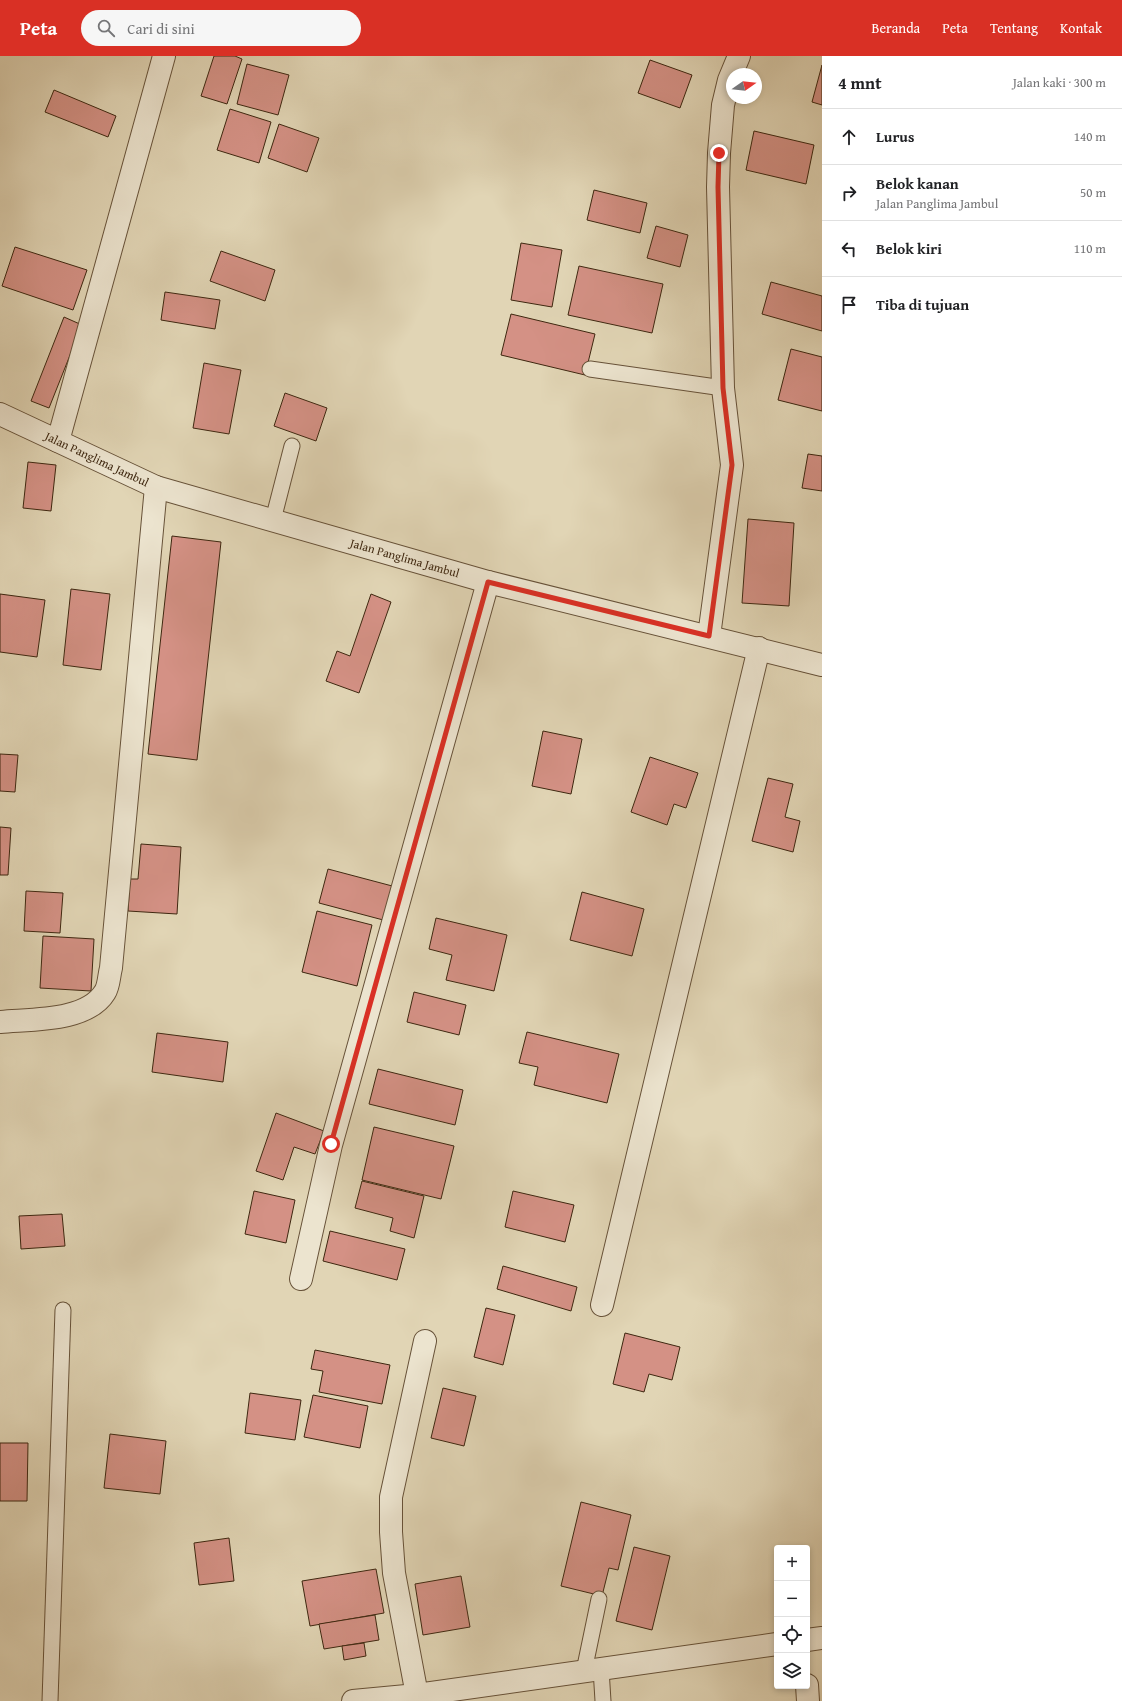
<!DOCTYPE html>
<html lang="id">
<meta charset="utf-8">
<style>
:root{--surface:#fff;--page:#f6f6f6;--text:#202124;--muted:#757577;--line:#e0e0e0;--accent:#d93025}
body{margin:0;font-family:"Gentium Book Plus",serif;background:var(--page);color:var(--text)}
.controls{position:absolute;right:12px;bottom:12px;display:grid;overflow:hidden;border-radius:4px;box-shadow:0 2px 6px #0003}
.controls button{width:36px;height:36px;display:grid;place-items:center;padding:0;border:0;border-bottom:1px solid var(--line);background:var(--surface);color:var(--text);font:20px sans-serif}
.compass{position:absolute;left:726px;top:12px;width:36px;height:36px;border-radius:50%;background:var(--surface);box-shadow:0 2px 6px #0003;rotate:76deg}
.stop{position:absolute;width:12px;height:12px;margin:-9px;border:3px solid #d93025;border-radius:50%;background:#fff}
.stop.end{background:#d93025;border-color:#fff;box-shadow:0 1px 4px #0008}
.list{margin:0;padding:0;list-style:none}
h2{display:flex;justify-content:space-between;align-items:center;height:52px;margin:0;padding:0 16px;font-size:17px}
h2 small{font-size:13px;font-weight:400;color:var(--muted)}
.list li{display:grid;grid-template-columns:26px 1fr auto;gap:12px;align-items:center;box-sizing:border-box;height:56px;padding:0 16px;border-top:1px solid var(--line)}
.list b{display:block;font-size:15px;white-space:nowrap}
.list p{margin:0;font-size:13px;white-space:nowrap;color:var(--muted)}
.list em{font-size:13px;font-style:normal;color:var(--muted)}
.icon{flex:none;width:22px;height:22px;fill:none;stroke:currentColor;stroke-width:2;stroke-linecap:round;stroke-linejoin:round}
.map{position:relative;flex:none;width:822px;height:1645px;overflow:hidden}
header{display:flex;align-items:center;gap:24px;box-sizing:border-box;height:56px;padding:0 20px;background:var(--accent);color:#fff}
header strong{font-size:19px}
nav{display:flex;gap:22px;margin-inline-start:auto;font-size:14px}
.search{width:280px;height:36px;background:var(--page);display:flex;align-items:center;gap:10px;box-sizing:border-box;padding:0 14px;border-radius:22px;color:var(--muted);font-size:15px}
main{display:flex}
aside{flex:1;background:var(--surface)}
.map>svg:first-child{display:block}
</style>
<header>
<strong>Peta</strong>
<div class="search"><svg class="icon" aria-label="search" viewBox="0 0 24 24"><circle cx="10" cy="10" r="6"/><path d="M15 15l6 6"/></svg>Cari di sini</div>
<nav><a>Beranda</a><a>Peta</a><a>Tentang</a><a>Kontak</a></nav>
</header>
<main>
<div class="map">
<svg width="822" height="1645" viewBox="0 0 822 1645">
<rect width="100%" height="100%" fill="#e1d5b5"/>
<filter id="stains"><feTurbulence type="fractalNoise" baseFrequency=".005" numOctaves="4"/><feColorMatrix values="0 0 0 0 .2 0 0 0 0 .09 0 0 0 0 .02 0 0 0 .5 -.17"/></filter>
<radialGradient id="worn" r=".72"><stop offset=".6" stop-color="#630" stop-opacity="0"/><stop offset="1" stop-color="#630" stop-opacity=".3"/></radialGradient>
<g fill="#d49185" stroke="#3e2710">
<path d="M214,0h21l7,3 -15,45 -26,-8z"/>
<path d="M650,4l42,15 -12,33 -42,-15z"/>
<path d="M247,8l42,11 -11,40 -41,-11z"/>
<path d="M822,9v40l-10,-3z"/>
<path d="M54,34l62,26 -8,21 -63,-25z"/>
<path d="M230,53l41,13 -12,41 -42,-13z"/>
<path d="M279,68l40,14 -12,34 -39,-14z"/>
<path d="M754,75l60,14 -8,39 -60,-14z"/>
<path d="M594,134l53,13 -7,30 -53,-13z"/>
<path d="M656,170l32,9 -8,32 -33,-9z"/>
<path d="M521,187l41,7 -10,57 -41,-7z"/>
<path d="M15,191l72,23 -14,40 -71,-24z"/>
<path d="M221,195l54,19 -10,31 -55,-20z"/>
<path d="M579,210l84,18 -11,49 -84,-18z"/>
<path d="M771,226l51,14v35l-60,-17z"/>
<path d="M165,236l55,8 -5,29 -54,-9z"/>
<path d="M511,258l84,20 -10,41 -84,-20z"/>
<path d="M64,261l18,8 -33,83 -18,-7z"/>
<path d="M791,293l31,8v54l-44,-11z"/>
<path d="M204,307l37,7 -12,64 -36,-6z"/>
<path d="M285,337l42,15 -11,33 -42,-15z"/>
<path d="M808,398l14,2v35l-20,-3z"/>
<path d="M28,406l28,3 -5,46 -28,-3z"/>
<path d="M748,463l46,4 -5,83 -47,-3z"/>
<path d="M172,480l49,6 -24,218 -49,-6z"/>
<path d="M71,533l39,5 -9,76 -38,-5z"/>
<path d="M0,538l45,6 -8,57 -37,-5z"/>
<path d="M371,538l20,8 -32,91 -33,-12 11,-30 13,5z"/>
<path d="M543,675l39,8 -11,55 -39,-8z"/>
<path d="M0,698l18,1 -3,37 -15,-1z"/>
<path d="M650,701l48,16 -12,35 -12,-4 -7,21 -36,-13z"/>
<path d="M768,722l25,6 -8,33 15,4 -7,31 -41,-11z"/>
<path d="M0,771l11,1 -3,47h-8z"/>
<path d="M141,788l40,3 -4,67 -49,-3 2,-32h8z"/>
<path d="M328,813l68,18 -9,34 -68,-18z"/>
<path d="M26,835l37,2 -3,40 -36,-2z"/>
<path d="M582,836l62,17 -12,47 -62,-16z"/>
<path d="M317,855l55,14 -15,61 -55,-14z"/>
<path d="M436,862l71,17 -13,56 -48,-11 6,-25 -23,-6z"/>
<path d="M43,880l51,3 -3,52 -51,-3z"/>
<path d="M414,936l52,13 -7,30 -52,-13z"/>
<path d="M527,976l92,22 -12,49 -73,-18 4,-18 -19,-4z"/>
<path d="M157,977l71,9 -5,40 -71,-10z"/>
<path d="M378,1013l85,21 -8,35 -86,-21z"/>
<path d="M276,1057l48,18 -9,23 -21,-7 -11,33 -27,-9z"/>
<path d="M374,1071l80,19 -13,53 -79,-19z"/>
<path d="M362,1125l62,15 -10,42 -24,-7 3,-13 -38,-10z"/>
<path d="M254,1135l41,9 -9,43 -41,-9z"/>
<path d="M513,1135l61,14 -9,37 -60,-15z"/>
<path d="M62,1158l3,32 -44,3 -2,-33z"/>
<path d="M330,1175l75,18 -8,31 -74,-19z"/>
<path d="M503,1210l74,21 -6,24 -74,-22z"/>
<path d="M486,1252l29,7 -12,50 -29,-8z"/>
<path d="M625,1277l55,14 -8,33 -23,-6 -5,18 -31,-8z"/>
<path d="M315,1294l75,15 -8,39 -63,-12 4,-21 -12,-2z"/>
<path d="M443,1332l33,8 -12,50 -33,-8z"/>
<path d="M250,1337l51,7 -6,40 -50,-7z"/>
<path d="M313,1339l55,11 -8,42 -56,-11z"/>
<path d="M110,1378l56,7 -6,53 -56,-6z"/>
<path d="M0,1387h28l-1,58h-27z"/>
<path d="M581,1446l50,13 -13,55 -9,-2 -7,28 -41,-10z"/>
<path d="M229,1482l5,43 -35,4 -5,-42z"/>
<path d="M634,1491l36,9 -18,74 -36,-9z"/>
<path d="M376,1513l8,44 -74,13 -8,-45z"/>
<path d="M461,1520l9,51 -47,8 -8,-51z"/>
<path d="M375,1559l4,25 -55,9 -5,-25z"/>
<path d="M364,1587l2,13 -22,4 -2,-14z"/>
</g>
<g fill="none" stroke-linecap="round" stroke-linejoin="round">
<g stroke="#675239" stroke-width="17">
<g id="service">
<path d="M590,313l133,19"/>
<path d="M273,464l19,-74"/>
<path d="M601,1613l2,32"/>
<path d="M584,1615l15,-72"/>
<path d="M50,1645l13,-391"/>
</g>
</g>
<g stroke="#675239" stroke-width="24">
<g id="minor">
<path id="s1" d="M0,358l156,73 332,95 334,83"/>
<path d="M58,385l106,-385"/>
<path d="M709,580l23,-171 -9,-77 -5,-201 1,-34 4,-48 6,-25 10,-24"/>
<path d="M0,966c31,-3 87,0 105,-30 4,-6 4,-17 6,-24l45,-481"/>
<path d="M301,1223l30,-134 157,-563"/>
<path d="M602,1249l157,-657"/>
<path d="M807,1584l15,-2"/>
<path d="M807,1629l1,16"/>
<path d="M417,1639l-23,-122 -3,-41v-35l34,-156"/>
<path d="M353,1645l64,-6 360,-51"/>
</g>
</g>
<use href="#service" stroke="#ece4cf" stroke-width="15"/>
<use href="#minor" stroke="#ece4cf" stroke-width="22"/>
</g>
<g fill="none" stroke-linecap="round" stroke-linejoin="round">
<path stroke="#d93025" stroke-width="5" d="M331,1088l157,-562 221,54 23,-171 -9,-77 -5,-201 1,-34"/>
</g>
<g text-anchor="middle" stroke-width="3.5" stroke-linejoin="round" paint-order="stroke">
<g font-size="12" fill="#3e2710" stroke="#ece4cf">
<text dy="4" stroke="none"><textPath href="#s1" startOffset="107">Jalan Panglima Jambul</textPath></text>
<text dy="4" stroke="none"><textPath href="#s1" startOffset="431">Jalan Panglima Jambul</textPath></text>
</g>
</g>
<rect width="100%" height="100%" filter="url(#stains)"/>
<rect width="100%" height="100%" fill="url(#worn)"/>
</svg>
<div class="controls">
<button>+</button>
<button>−</button>
<button><svg class="icon" aria-label="locate" viewBox="0 0 24 24"><circle cx="12" cy="12" r="6"/><path d="M12 2v4M12 18v4M2 12h4M18 12h4"/></svg></button>
<button><svg class="icon" aria-label="layers" viewBox="0 0 24 24"><path d="M12 4l9 5-9 5-9-5zM3 14l9 5 9-5"/></svg></button>
</div>
<svg class="compass" viewBox="-18 -18 36 36"><path d="M0-13l5 13h-10z" fill="#e53935"/><path d="M0 13l5-13h-10z" fill="#757577"/></svg>
<div class="stop" style="left:331px;top:1088px"></div>
<div class="stop end" style="left:719px;top:97px"></div>
</div>
<aside>
<h2>4 mnt<small>Jalan kaki · 300 m</small></h2>
<ul class="list">
<li><svg class="icon" aria-label="ahead" viewBox="0 0 24 24"><path d="M12 20V5M6 11l6-6 6 6"/></svg><div><b>Lurus</b></div><em>140 m</em></li>
<li><svg class="icon" aria-label="right" viewBox="0 0 24 24"><path d="M7 20v-9h11M14 6l5 5-5 5"/></svg><div><b>Belok kanan</b><p>Jalan Panglima Jambul</p></div><em>50 m</em></li>
<li><svg class="icon" aria-label="left" viewBox="0 0 24 24"><path d="M17 20v-9H6M10 6l-5 5 5 5"/></svg><div><b>Belok kiri</b></div><em>110 m</em></li>
<li><svg class="icon" aria-label="arrive" viewBox="0 0 24 24"><path d="M6 21V4h12l-3 4 3 4H6"/></svg><div><b>Tiba di tujuan</b></div></li>
</ul>
</aside>
</main>
